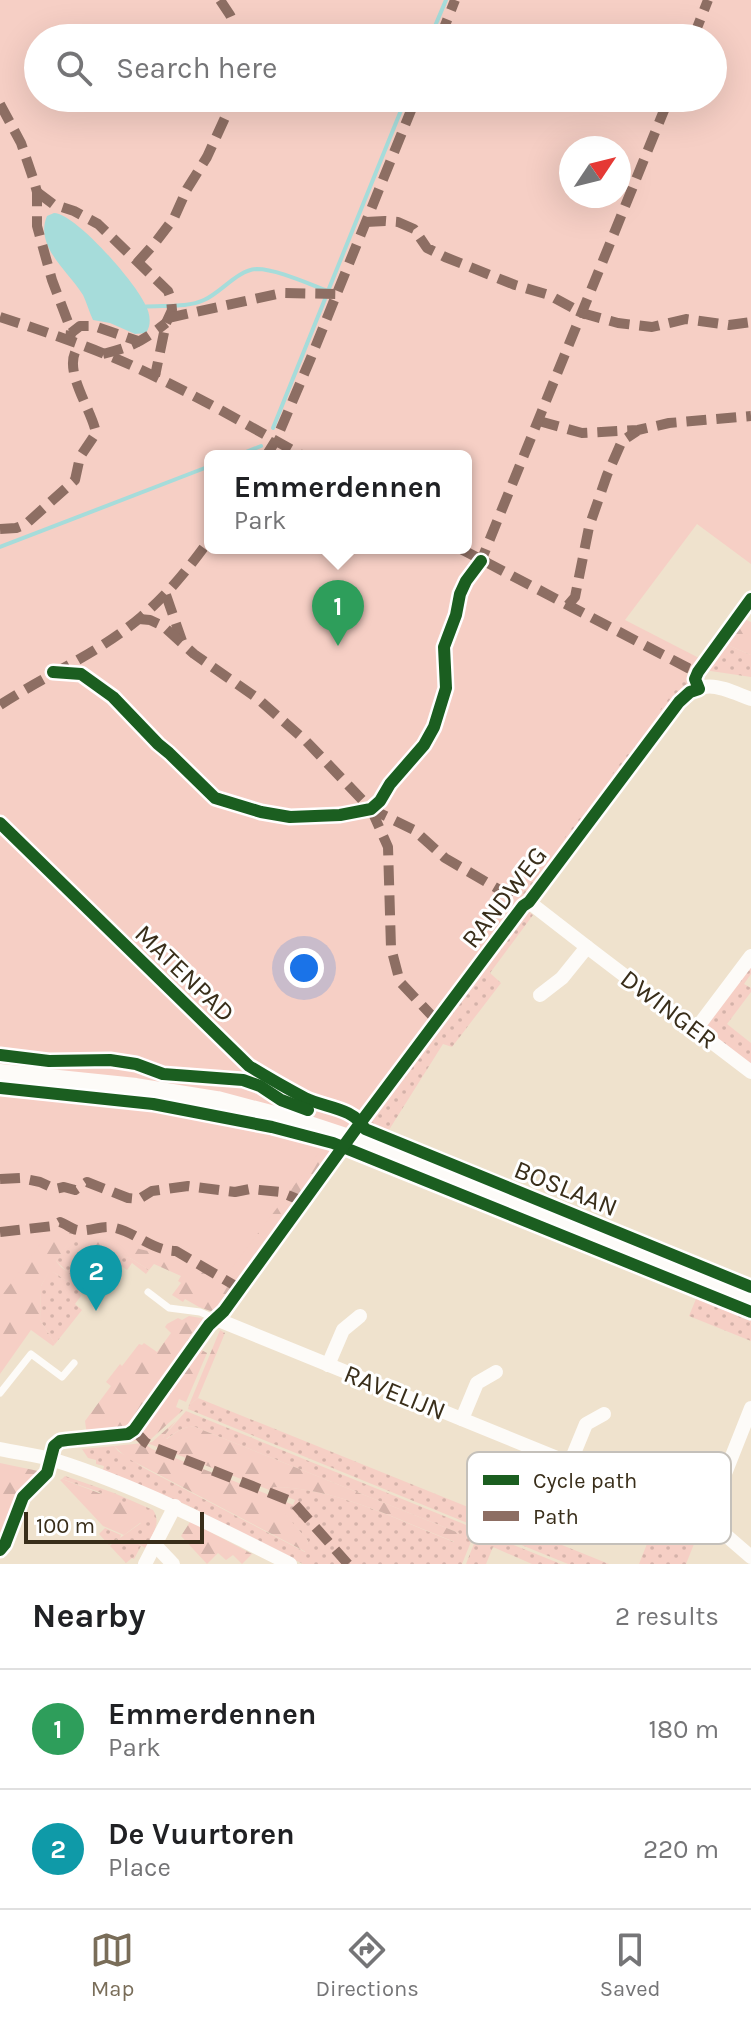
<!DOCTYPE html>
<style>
:root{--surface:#fff;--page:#f6f6f6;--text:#202124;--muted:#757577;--line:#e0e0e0;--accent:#796d59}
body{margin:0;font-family:Karla,sans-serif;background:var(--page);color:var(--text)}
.compass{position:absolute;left:559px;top:136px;width:72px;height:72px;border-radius:50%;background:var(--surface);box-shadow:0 8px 32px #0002;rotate:55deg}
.scale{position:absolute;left:24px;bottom:20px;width:180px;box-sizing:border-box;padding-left:8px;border:4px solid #392e1a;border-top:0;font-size:22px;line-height:28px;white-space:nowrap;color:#392e1a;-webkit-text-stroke:6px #fff;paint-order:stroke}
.you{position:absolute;left:304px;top:968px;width:28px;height:28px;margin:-20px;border:6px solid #fff;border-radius:50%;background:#1a73e8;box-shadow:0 0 0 12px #1a73e833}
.badge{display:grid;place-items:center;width:52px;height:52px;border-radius:50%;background:var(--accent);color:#fff;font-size:26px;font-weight:700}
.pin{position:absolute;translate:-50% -66px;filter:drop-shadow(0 2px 4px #0008)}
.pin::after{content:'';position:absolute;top:42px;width:28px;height:24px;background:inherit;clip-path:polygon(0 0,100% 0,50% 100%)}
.popup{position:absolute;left:204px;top:450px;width:268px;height:104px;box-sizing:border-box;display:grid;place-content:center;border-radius:12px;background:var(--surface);filter:drop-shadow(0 2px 6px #0005);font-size:26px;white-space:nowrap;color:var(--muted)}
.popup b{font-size:30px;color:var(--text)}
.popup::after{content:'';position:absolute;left:50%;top:100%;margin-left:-16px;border:16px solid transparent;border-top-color:var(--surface)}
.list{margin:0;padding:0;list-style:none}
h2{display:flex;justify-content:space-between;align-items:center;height:104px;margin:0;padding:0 32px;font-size:34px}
h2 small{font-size:26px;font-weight:400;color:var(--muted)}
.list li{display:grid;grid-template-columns:52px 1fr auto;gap:24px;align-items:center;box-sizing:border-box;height:120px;padding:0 32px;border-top:2px solid var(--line)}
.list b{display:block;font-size:30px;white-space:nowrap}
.list p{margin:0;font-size:26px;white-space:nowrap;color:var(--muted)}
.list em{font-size:26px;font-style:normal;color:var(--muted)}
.icon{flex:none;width:44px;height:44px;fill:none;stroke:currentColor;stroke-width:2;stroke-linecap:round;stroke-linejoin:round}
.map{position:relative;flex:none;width:751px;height:1564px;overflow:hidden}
.search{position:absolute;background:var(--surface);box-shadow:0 8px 32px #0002;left:24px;right:24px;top:24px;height:88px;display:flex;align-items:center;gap:20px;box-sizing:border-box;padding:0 28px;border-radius:44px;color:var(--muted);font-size:30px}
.sheet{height:344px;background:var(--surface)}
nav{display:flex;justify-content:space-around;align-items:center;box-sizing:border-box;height:112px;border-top:2px solid var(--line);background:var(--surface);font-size:22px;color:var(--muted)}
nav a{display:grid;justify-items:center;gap:4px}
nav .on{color:var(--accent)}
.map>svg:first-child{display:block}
</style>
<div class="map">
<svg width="751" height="1564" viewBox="0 0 751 1564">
<defs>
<pattern id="grass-dots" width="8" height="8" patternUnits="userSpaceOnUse" patternTransform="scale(2)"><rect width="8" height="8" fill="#f6cfc5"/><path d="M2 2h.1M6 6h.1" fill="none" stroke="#d4b2a9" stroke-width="1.8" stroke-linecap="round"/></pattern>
<pattern id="forest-firs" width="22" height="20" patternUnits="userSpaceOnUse" patternTransform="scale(2)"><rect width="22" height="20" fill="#f6cfc5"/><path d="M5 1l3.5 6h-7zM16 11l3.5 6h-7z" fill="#d4b2a9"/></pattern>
</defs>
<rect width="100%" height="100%" fill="#efe2cd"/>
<g fill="url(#grass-dots)">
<path d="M723,643l28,12v22l-47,-7z"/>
<path d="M686,673l3,5 -2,9 -328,430 -3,-2z"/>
<path d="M527,910l6,5 -43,58 11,10 -49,64 -9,-3 -56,89 -23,-9z"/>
<path d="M751,963v11l-7,10 7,4v4l-24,32 24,19v25l-43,-38 -1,-6z"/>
<path d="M71,1239l61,20 17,11 -3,4 -14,-11 -5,7 -11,-8 -5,6 -12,-9 -15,19 4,4 -9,11 2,3 -6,8 7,6 -27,34 -15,-24 1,-34 8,-15 6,2 12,8 4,-6 -15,-14z"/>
<path d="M698,1294l53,21v26l-62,-25z"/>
<path d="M201,1318l5,3 2,3 -37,51 4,-15z"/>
<path d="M196,1351l3,1 -65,89 -77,6 6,-4 70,-6z"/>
<path d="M198,1398l411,166h-41l-380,-155 1,-4z"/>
<path d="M186,1411l290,118 -14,35h-159l-116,-59 -84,-35 1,-4 -8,-2v-4l-8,-2 -6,-9 32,-3 4,5 26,17 161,84 3,-11 -37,-43 1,-2 21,9 2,-5 -23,-9 1,-4c62,0 124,33 181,55l5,-9 -264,-106c-11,-2 -20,6 -29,12l-3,-2z"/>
<path d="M65,1476l49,17 39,17c9,13 -1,25 -8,38l-9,-6 5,4 -7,13 -2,-1 -6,5 -16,-17 8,-8 -9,7 -10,-11 6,-6 16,7 -1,3 21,-15 -42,-31 -37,-13z"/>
<path d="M662,1506l40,18 -16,40h-47z"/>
<path d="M479,1531l82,33h-29l-39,-17 -7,17h-20z"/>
</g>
<g fill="url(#forest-firs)">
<path d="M742,618l9,4v33l-28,-12z"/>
<path d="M0,1091l262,37 64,16 10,4 1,3 -49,63 -61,85 -3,9 -5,6 -20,-7 -14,-8 -2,3 -11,-7 9,-12 -3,-2 3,-5 -27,-12 -5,6 -17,-11 -61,-19 -15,21 5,6 11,8 -5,6 -12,-8 -6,-1 -8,14 -1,34 15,24 -2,2 -22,-16 -31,44z"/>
<path d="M189,1316l12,2 -26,42 -4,15 -39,53 -7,4 -38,3 -2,-14 26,-35 -5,-4 14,-18 2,2 17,-22 3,1 2,-2 13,9 14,-19 -6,-6 2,-3 11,-6 4,2z"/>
<path d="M220,1330l5,3 -27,65 -9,7z"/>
<path d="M198,1348l9,5 -21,49 -7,-3 -3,8 7,3 -32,29 -17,2 64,-88 -2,-2z"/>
<path d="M176,1421l-13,16 4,2c8,-6 17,-14 28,-12l264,106 -4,9c-57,-22 -121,-55 -182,-55l-1,4 -125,-48 5,-1z"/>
<path d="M143,1443l9,6 120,47v2l36,43 -2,11 -179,-94 -13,-12z"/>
<path d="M0,1463l43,9 -22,23 -16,44 -5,-4z"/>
<path d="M62,1479l74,28 7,6 1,7 -20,15 -21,-9 -43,-46z"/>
<path d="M190,1522l3,1 59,31 -10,10 -9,-9 -7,5 -8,-7 -11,11 -26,-28z"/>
</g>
<path fill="#f6cfc5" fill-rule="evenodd" d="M0,0h751v564l-54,-40 -72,96 74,38 -348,465 -28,24 -95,126 -30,-10 -146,-35 -52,70zM38,38h675v60h-675zM571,148h48v48h-48zM210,456h256v92h-256z"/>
<path fill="#a6dcda" d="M54,213c22,1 81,69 91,91 5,9 7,20 1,29l-11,1 -25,-11 -17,-3c-4,-8 -6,-17 -10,-25 -14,-23 -49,-49 -36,-79z"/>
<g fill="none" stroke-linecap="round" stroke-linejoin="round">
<g stroke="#a6dcda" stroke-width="4">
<path d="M430,38l16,-38"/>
<path d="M143,307c20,-2 44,1 61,-7 18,-8 33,-30 53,-31 19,0 52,15 71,22l78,-193"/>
<path d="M273,428l52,-129"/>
<path d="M236,456l25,-10"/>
<path d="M0,547l210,-81"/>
</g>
<g stroke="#fdfbf8" stroke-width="7">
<path d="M699,689l-4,-10 3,-7 53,-73"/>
<path d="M148,1292l21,16 31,4 16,7"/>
<path d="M0,1393l31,-39 31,23 12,-14"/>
</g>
<g stroke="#fdfbf8" stroke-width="14">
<path d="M529,902l58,45 -25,31 -22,17"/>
<path d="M587,947l164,125"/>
<path d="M696,1029l55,-73"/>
<path d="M350,1138l173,-232 6,-4 150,-200c25,-26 43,-14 72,-3"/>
<path d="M216,1319l491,200 44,38"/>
<path d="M328,1365l15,-35 17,-14"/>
<path d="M462,1419l15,-36 19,-11"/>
<path d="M0,1449c18,4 37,6 54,11 83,26 159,65 236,104"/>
<path d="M570,1463l16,-39 18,-10"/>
<path d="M707,1519l44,-111"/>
<path d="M155,1545l18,19"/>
<path d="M145,1564l30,-58"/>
</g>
<path stroke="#fdfbf8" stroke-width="20" d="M0,1074l136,14 81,13 80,21 106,35 348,141"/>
<g stroke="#8d6e63" stroke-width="10" stroke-dasharray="20 10" stroke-linecap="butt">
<path d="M220,0l10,15 10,23"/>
<path d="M440,38l15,-38"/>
<path d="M693,38l15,-38"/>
<path d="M0,104l21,39 13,38 3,11v34l15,54 19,50 -1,12"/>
<path d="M37,192l16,12 21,7 24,13 70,67 3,8 1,11 -6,13 -11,53"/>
<path d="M366,222l19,-1 13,1 16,7 13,19 18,9 70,28 34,10 33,18 36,10 34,4 34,-8 43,6 22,-3"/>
<path d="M137,263l18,-20 19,-25 13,-29 20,-32 27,-59"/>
<path d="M0,317c53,17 106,35 156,60 50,24 99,52 147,79"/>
<path d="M168,318l114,-25 55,1"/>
<path d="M71,333l9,-7h14l47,16"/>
<path d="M103,354c29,-7 40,-13 63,-31"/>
<path d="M539,421l43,12 56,-3 31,-7 82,-7"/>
<path d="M266,456l10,-16 34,-80 106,-262"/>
<path d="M0,529l16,-1 10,-4 49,-44 5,-23 16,-24c-5,-26 -37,-67 -16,-88"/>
<path d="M459,548l229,120 10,4"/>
<path d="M476,566l5,-5 188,-463"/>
<path d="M166,595l16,46"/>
<path d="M568,605l7,-8 14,-70 18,-52 15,-34 15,-10"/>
<path d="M139,619l11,1 13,6 31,28 63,44 49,43 65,68 43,21 31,28 60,35 18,13"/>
<path d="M0,705c46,-30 99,-52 141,-88 27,-23 48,-49 69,-78"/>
<path d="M371,809l17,38 3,101 9,34 37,39"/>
<path d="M0,1179l20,-1 20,4 15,7 9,-2 11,3 12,-8 41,16 11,1 13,-8 36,-5 47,6 15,-3 30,3 22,9"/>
<path d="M0,1232l53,-6 7,-4c6,2 12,7 17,8 11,2 23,-4 33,-3 24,3 41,24 66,24l63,37"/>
<path d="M134,1430l11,12 8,5 140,55 55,62"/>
</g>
<g stroke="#fff" stroke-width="17">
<g id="cycleway">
<path d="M53,672l28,2 32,23 45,47 11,9 46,45 46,14 29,5 50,-2 31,-6 9,-8 10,-17 34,-39 10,-18 12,-39 -2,-41 12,-32 4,-21 6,-13 15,-20"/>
<path d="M0,823l249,243c18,11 37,22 56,32 20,10 48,9 60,31l386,158"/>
<path d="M0,1055l49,6 61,-1 26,4 27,10 80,6 17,6 21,14 27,10"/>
<path d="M0,1088l153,16 119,23 61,16 418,169"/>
<path d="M0,1550l5,-6 18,-47 24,-24 7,-27 6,-5 7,-1 61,-6 6,-4 75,-105 15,-14 137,-189 162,-216 6,-4 150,-200 11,-10 9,-3 -4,-10 3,-7 53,-73"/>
</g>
</g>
<use href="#cycleway" stroke="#1b5e20" stroke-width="12"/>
</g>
<g text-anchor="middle" stroke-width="6" stroke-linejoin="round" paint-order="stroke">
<g font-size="26" fill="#392e1a" stroke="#fff">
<text transform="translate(504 897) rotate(-52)" y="9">RANDWEG</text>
<text transform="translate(185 973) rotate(44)" y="9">MATENPAD</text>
<text transform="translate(669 1009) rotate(37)" y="9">DWINGER</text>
<text transform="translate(566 1188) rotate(22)" y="9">BOSLAAN</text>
<text transform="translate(395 1392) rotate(22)" y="9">RAVELIJN</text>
</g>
</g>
<rect x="467" y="1452" width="264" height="92" rx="12" fill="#fff" stroke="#c4c0ba" stroke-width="2"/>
<rect x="483" y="1475" width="36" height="10" fill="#1b5e20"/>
<rect x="483" y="1511" width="36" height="10" fill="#8d6e63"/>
<g font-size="22" fill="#392e1a">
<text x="533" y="1488">Cycle path</text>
<text x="533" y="1524">Path</text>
</g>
</svg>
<svg class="compass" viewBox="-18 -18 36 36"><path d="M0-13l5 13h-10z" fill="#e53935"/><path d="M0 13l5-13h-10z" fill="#757577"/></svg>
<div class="scale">100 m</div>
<div class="you"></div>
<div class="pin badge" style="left:338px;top:646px;background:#2e9e5b">1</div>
<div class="popup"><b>Emmerdennen</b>Park</div>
<div class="pin badge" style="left:96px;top:1311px;background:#0f9aa8">2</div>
<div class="search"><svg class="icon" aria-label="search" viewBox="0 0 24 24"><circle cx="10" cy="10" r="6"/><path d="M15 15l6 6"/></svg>Search here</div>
</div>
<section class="sheet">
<h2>Nearby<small>2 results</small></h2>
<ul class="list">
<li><span class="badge" style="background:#2e9e5b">1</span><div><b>Emmerdennen</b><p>Park</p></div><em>180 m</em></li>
<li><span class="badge" style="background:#0f9aa8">2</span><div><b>De Vuurtoren</b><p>Place</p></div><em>220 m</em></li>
</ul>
</section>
<nav>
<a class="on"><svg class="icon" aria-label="map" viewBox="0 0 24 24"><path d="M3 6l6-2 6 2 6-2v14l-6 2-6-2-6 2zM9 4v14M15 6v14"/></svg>Map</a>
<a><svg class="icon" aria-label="directions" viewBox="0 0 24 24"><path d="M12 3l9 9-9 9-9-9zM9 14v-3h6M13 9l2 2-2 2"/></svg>Directions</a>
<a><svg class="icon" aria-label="saved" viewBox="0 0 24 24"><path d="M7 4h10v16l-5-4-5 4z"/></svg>Saved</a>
</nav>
